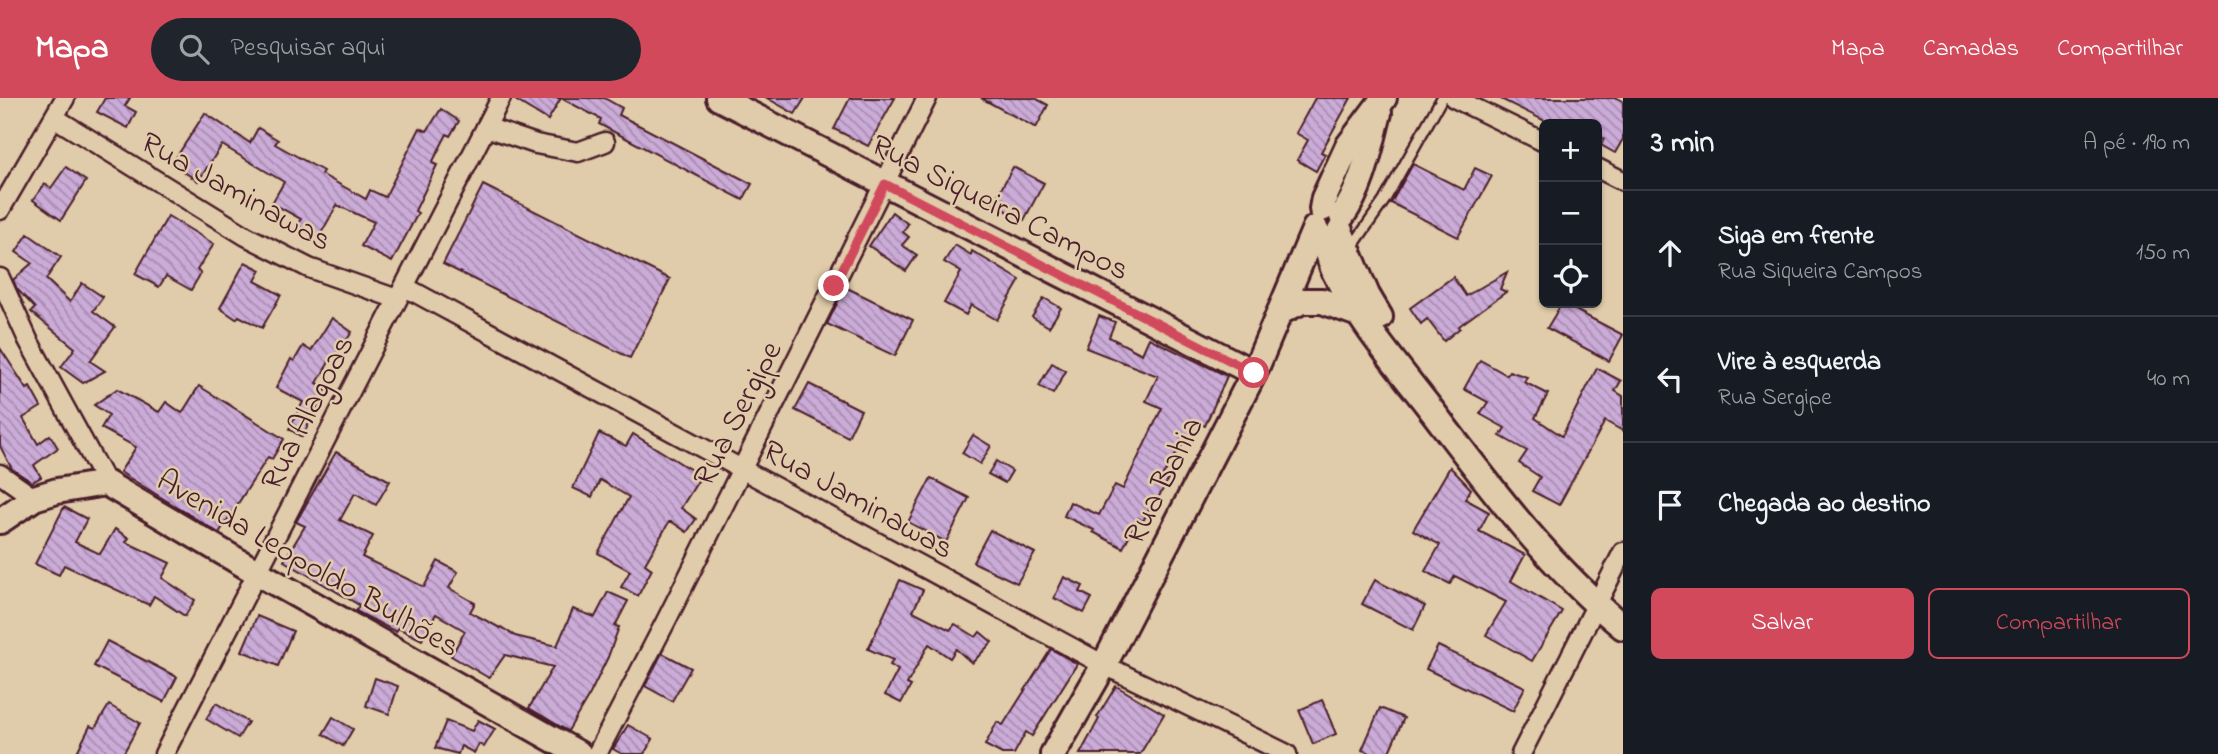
<!DOCTYPE html>
<html lang="pt">
<meta charset="utf-8">
<style>
:root{--surface:#171b24;--page:#20242c;--text:#f1f3f6;--muted:#9ea1a6;--line:#363941;--accent:#d1495b}
body{margin:0;font-family:"Indie Flower",sans-serif;background:var(--page);color:var(--text)}
.controls{position:absolute;right:21px;top:21px;display:grid;overflow:hidden;border-radius:10px;box-shadow:0 2px 5px #0004}
.controls button{width:63px;height:63px;display:grid;place-items:center;padding:0;border:0;border-bottom:2px solid var(--line);background:var(--surface);color:var(--text);font:35px sans-serif}
.stop{position:absolute;width:21px;height:21px;margin:-16px;border:5px solid #d1495b;border-radius:50%;background:#fff}
.stop.end{background:#d1495b;border-color:#fff;box-shadow:0 2px 7px #0008}
.list{margin:0;padding:0;list-style:none}
h2{display:flex;justify-content:space-between;align-items:center;height:91px;margin:0;padding:0 28px;font-size:30px}
h2 small{font-size:23px;font-weight:400;color:var(--muted)}
.list li{display:grid;grid-template-columns:46px 1fr auto;gap:21px;align-items:center;box-sizing:border-box;height:126px;padding:0 28px;border-top:2px solid var(--line)}
.list b{display:block;font-size:26px;white-space:nowrap}
.list p{margin:0;font-size:23px;white-space:nowrap;color:var(--muted)}
.list em{font-size:23px;font-style:normal;color:var(--muted)}
.actions{display:flex;gap:14px;padding:21px 28px}
.actions a{flex:1;padding:16px 0;border:2px solid var(--accent);border-radius:10px;text-align:center;font-size:24px;color:var(--accent)}
.actions .main{background:var(--accent);color:#fff}
.icon{flex:none;width:38px;height:38px;fill:none;stroke:currentColor;stroke-width:2;stroke-linecap:round;stroke-linejoin:round}
.map{position:relative;flex:none;width:1623px;height:656px;overflow:hidden}
header{display:flex;align-items:center;gap:42px;box-sizing:border-box;height:98px;padding:0 35px;background:var(--accent);color:#fff}
header strong{font-size:33px}
nav{display:flex;gap:38px;margin-inline-start:auto;font-size:24px}
.search{width:490px;height:63px;background:var(--page);display:flex;align-items:center;gap:18px;box-sizing:border-box;padding:0 24px;border-radius:38px;color:var(--muted);font-size:26px}
main{display:flex}
aside{flex:1;background:var(--surface)}
.map>svg:first-child{display:block}
</style>
<header>
<strong>Mapa</strong>
<div class="search"><svg class="icon" aria-label="search" viewBox="0 0 24 24"><circle cx="10" cy="10" r="6"/><path d="M15 15l6 6"/></svg>Pesquisar aqui</div>
<nav><a>Mapa</a><a>Camadas</a><a>Compartilhar</a></nav>
</header>
<main>
<div class="map">
<svg width="1623" height="656" viewBox="0 0 1623 656">
<defs>
<pattern id="building-back-hatch" width="6" height="6" patternUnits="userSpaceOnUse" patternTransform="scale(1.75)"><rect width="6" height="6" fill="#cbabd7"/><path d="M-1 5l2 2M0 0l6 6M5-1l2 2" fill="none" stroke="#a78baf"/></pattern>
</defs>
<rect width="100%" height="100%" fill="#e0ccaa"/>
<filter id="ink" filterUnits="userSpaceOnUse"><feTurbulence type="fractalNoise" baseFrequency=".0143" numOctaves="2"/><feDisplacementMap in="SourceGraphic" scale="14" xChannelSelector="R" yChannelSelector="G"/><feConvolveMatrix kernelMatrix="1 2 1 2 8 2 1 2 1" color-interpolation-filters="sRGB"/></filter>
<g filter="url(#ink)">
<g fill="url(#building-back-hatch)" stroke="#4a1f2b" stroke-width="2">
<path d="M105,0h25l-5,8 11,6 -8,16 -31,-16z"/>
<path d="M512,0h92l18,10 -3,7 133,69 -9,16 -144,-76 2,-5 -40,-21 -13,22z"/>
<path d="M767,0h38l-10,16z"/>
<path d="M850,0h45l-27,48 -34,-17z"/>
<path d="M981,0h54l13,7 -12,23z"/>
<path d="M1315,0h36l-30,54 4,2 -9,17 -19,-11 11,-20 -12,-7z"/>
<path d="M1499,0h118l6,3v38l-8,14 -14,-8 3,-6 -7,-4v-11h-46z"/>
<path d="M441,11l18,12 -9,15 -3,-2 -15,29 5,2 -22,46 3,2 -26,49 -31,-16 13,-24 -37,-17 -18,32 -22,-12 4,-6 -29,-16 12,-21 -62,-37 -24,36 -26,-17 33,-51 45,30 8,-15 20,12 -3,4 48,27 -2,3 45,25 4,-9 15,7 35,-69 7,3z"/>
<path d="M1413,66l51,26 11,-22 17,8 -34,61 -67,-34z"/>
<path d="M66,69l20,14 -25,39 -28,-20 12,-16 6,4z"/>
<path d="M1013,69l31,16 -20,37 -31,-16z"/>
<path d="M483,87l187,94 -40,79 -187,-94z"/>
<path d="M892,114l16,12 -5,8 6,5 -7,8 15,10 -11,16 -37,-25z"/>
<path d="M168,118l46,28 -17,26 4,3 -10,17 -25,-14 -7,11 -24,-13z"/>
<path d="M28,136l33,23 -15,22 24,23 12,-19 21,14 -10,14 22,16 -25,34 15,10 -22,12 -22,-16 14,-19 -44,-36 4,-4 -18,-19 -4,-9 19,-17 -16,-11z"/>
<path d="M955,147l16,10 1,-4 48,29 -23,40 -26,-15 -5,10 -22,-12 17,-31 -17,-10z"/>
<path d="M245,164l16,8 -6,11 26,14 -19,33 -23,-12 -3,3 -16,-11z"/>
<path d="M1507,174l-7,17 6,3 -47,34 1,2 -16,13 -17,-22 -6,5 -11,-16 43,-31 13,19z"/>
<path d="M845,189l68,33 -18,36 -68,-32z"/>
<path d="M1044,200l17,10 -12,19 -17,-10z"/>
<path d="M1562,205l61,32 -14,26 -62,-33z"/>
<path d="M1099,218l16,6 -6,15 33,17 7,-16 78,38 -22,50 -9,-4 -10,22 -3,-1 -21,34 6,3 -11,20 -2,-1 -12,22 -5,-3 -15,30 -30,-16 1,-2 -30,-14 6,-14 29,13 16,-30 8,4 39,-81 -16,-7 12,-25 -72,-28z"/>
<path d="M332,220l20,14 -16,24 -3,-1 -16,28 10,5 -25,49 -13,-8 14,-27 -27,-14 15,-29 3,2 9,-15 8,5z"/>
<path d="M0,250l27,41 3,-2 11,20 -18,11 15,26 12,-9 8,13 -24,17 7,12 -9,5 -20,-13 -12,-23z"/>
<path d="M1480,262l27,15 2,-4 18,6 -3,5 24,12 -13,24 27,18 35,-68 24,13 -6,10 8,5v35l-18,-10 -46,84 -27,-14 8,-14 -21,-14 8,-12 -27,-15 5,-8 -25,-14 8,-12 -24,-13z"/>
<path d="M1052,265l14,8 -13,23 -14,-8z"/>
<path d="M809,286l52,26 -13,27 -53,-27z"/>
<path d="M199,288l85,53 -12,20 -4,-2 -49,76 -99,-61 16,-25 -35,-19 8,-13 -15,-10 23,-16 42,23 7,-10 16,11z"/>
<path d="M599,335l27,13 7,-12 68,42 -20,32 15,11 -9,13 -15,-10h-3l-24,42 7,5 -14,27 -17,-9 9,-16 -32,-18 31,-56 -29,-17 -8,17 -19,-9z"/>
<path d="M973,337l18,11 -11,18 -18,-11z"/>
<path d="M336,354l54,29 -14,24 -21,-12 -15,27 33,16 -11,21 62,30 14,-26 20,11 -9,16 26,15 -5,9 30,16 1,-1 14,9 42,10 16,-37 22,8 13,-25 20,9 -13,25 4,1 -11,30 -18,37 -22,37 -39,-23 24,-41 -48,-12 -16,23 -38,-22 14,-25 -29,-17 -14,26 -24,-12 -2,4 -40,-21 3,-6 -75,-44 21,-35 -9,-4z"/>
<path d="M996,363l16,10 -7,12 -17,-9z"/>
<path d="M1450,369l21,22 -6,10 24,13 -10,19 46,24 -14,26 51,30 -30,50 -46,-26 20,-33 -51,-26 -5,8 -25,-13 15,-26 -27,-15z"/>
<path d="M931,380l38,20 -23,44 -38,-20z"/>
<path d="M64,409l23,12 -12,23 25,12 15,-25 14,9 -3,4 44,21 -8,15 33,22 -10,16 -31,-20 -5,9 -85,-40 -5,10 -24,-11z"/>
<path d="M990,432l45,23 -18,30 -44,-21z"/>
<path d="M1064,479l19,9 -3,6 12,6 -8,15 -30,-15z"/>
<path d="M900,482l23,10 -10,21 37,19 5,-6 21,13 4,-5 12,10 -20,21 -16,-14 -6,9 -21,-14 -22,40 4,2 -10,17 -16,-8 13,-25 -8,-5 3,-5 -25,-11z"/>
<path d="M1375,482l50,26 -12,24 -51,-26z"/>
<path d="M257,518l36,15 -15,35 -36,-15z"/>
<path d="M107,543l70,36 -13,25 -70,-36z"/>
<path d="M1438,548l87,41 -12,24 -87,-42z"/>
<path d="M1051,551l26,15 -45,72 -6,-4 -12,22h-12l-17,-9 12,-23 6,3z"/>
<path d="M662,555l29,15 -19,33 -27,-15z"/>
<path d="M375,580l23,8 -9,28 -23,-8z"/>
<path d="M1116,588l48,28 -24,40h-60l19,-35 -2,-2z"/>
<path d="M1322,602l14,34 -23,10 -14,-34z"/>
<path d="M216,605l32,19 -10,16 -32,-19z"/>
<path d="M109,607l31,18 -17,31h-47l14,-28 5,2z"/>
<path d="M1380,610l24,10 -16,36h-16l-10,-4z"/>
<path d="M333,619l20,12 -10,17 -20,-12z"/>
<path d="M478,622l17,9 -11,18 -5,-3 -5,9 -13,-7 -3,8 -23,-6 11,-27 26,10z"/>
<path d="M628,627l25,14 -9,15h-22l-9,-5z"/>
</g>
<g fill="none" stroke-linecap="round" stroke-linejoin="round">
<g stroke="#4a1f2b" stroke-width="14">
<path id="lane" d="M1352,149l32,-46 58,-103"/>
</g>
<g stroke="#4a1f2b" stroke-width="23">
<g id="street">
<path d="M1454,0l90,44"/>
<path d="M55,20l191,118 63,32 88,31"/>
<path d="M486,29l50,17 42,8 27,-10"/>
<path d="M1597,70l26,13"/>
<path d="M0,112l65,-112"/>
<path d="M0,180l28,62 78,143"/>
<path d="M405,189l699,378 183,89"/>
<path d="M0,376l34,24"/>
<path d="M164,656l337,-656"/>
<path d="M597,656l69,-133 261,-523"/>
<path d="M1521,656l102,-202"/>
</g>
</g>
<g stroke="#4a1f2b" stroke-width="30">
<g id="secondary">
<path d="M719,0l535,275"/>
<path d="M1322,111l2,-11 24,-52 36,-48"/>
<path d="M1342,118c21,-29 28,-69 37,-103"/>
<path d="M1340,133l27,64 13,22"/>
<path d="M1324,140c3,11 6,24 11,35 24,49 65,96 98,139 58,76 116,154 190,215"/>
<path d="M1282,213l20,-10h20l39,14"/>
<path d="M0,423l34,-23 23,-7 49,-8 152,90 321,181"/>
<path d="M1053,656l51,-89 150,-292 61,-145"/>
</g>
</g>
<use href="#lane" stroke="#e0ccaa" stroke-width="9"/>
<use href="#street" stroke="#e0ccaa" stroke-width="18"/>
<use href="#secondary" stroke="#e0ccaa" stroke-width="24"/>
</g>
</g>
<g fill="none" stroke-linecap="round" stroke-linejoin="round" filter="url(#ink)">
<path stroke="#d1495b" stroke-width="9" d="M834,188l51,-102 369,189"/>
</g>
<g text-anchor="middle" stroke-width="5" stroke-linejoin="round" paint-order="stroke">
<g font-size="32" fill="#4a1f2b" stroke="#e0ccaa">
<text transform="translate(237 92) rotate(29)" y="11">Rua Jaminawas</text>
<text transform="translate(1001 108) rotate(27)" y="11">Rua Siqueira Campos</text>
<text transform="translate(306 314) rotate(-63)" y="11">Rua Alagoas</text>
<text transform="translate(736 315) rotate(-63)" y="11">Rua Sergipe</text>
<text transform="translate(1162 382) rotate(-63)" y="11">Rua Bahia</text>
<text transform="translate(859 400) rotate(29)" y="11">Rua Jaminawas</text>
<text transform="translate(309 464) rotate(30)" y="11">Avenida Leopoldo Bulhões</text>
</g>
</g>
</svg>
<div class="controls">
<button>+</button>
<button>−</button>
<button><svg class="icon" aria-label="locate" viewBox="0 0 24 24"><circle cx="12" cy="12" r="6"/><path d="M12 2v4M12 18v4M2 12h4M18 12h4"/></svg></button>
</div>
<div class="stop" style="left:1254px;top:275px"></div>
<div class="stop end" style="left:834px;top:188px"></div>
</div>
<aside>
<h2>3 min<small>A pé · 190 m</small></h2>
<ul class="list">
<li><svg class="icon" aria-label="ahead" viewBox="0 0 24 24"><path d="M12 20V5M6 11l6-6 6 6"/></svg><div><b>Siga em frente</b><p>Rua Siqueira Campos</p></div><em>150 m</em></li>
<li><svg class="icon" aria-label="left" viewBox="0 0 24 24"><path d="M17 20v-9H6M10 6l-5 5 5 5"/></svg><div><b>Vire à esquerda</b><p>Rua Sergipe</p></div><em>40 m</em></li>
<li><svg class="icon" aria-label="arrive" viewBox="0 0 24 24"><path d="M6 21V4h12l-3 4 3 4H6"/></svg><div><b>Chegada ao destino</b></div></li>
</ul>
<div class="actions"><a class="main">Salvar</a><a>Compartilhar</a></div>
</aside>
</main>
